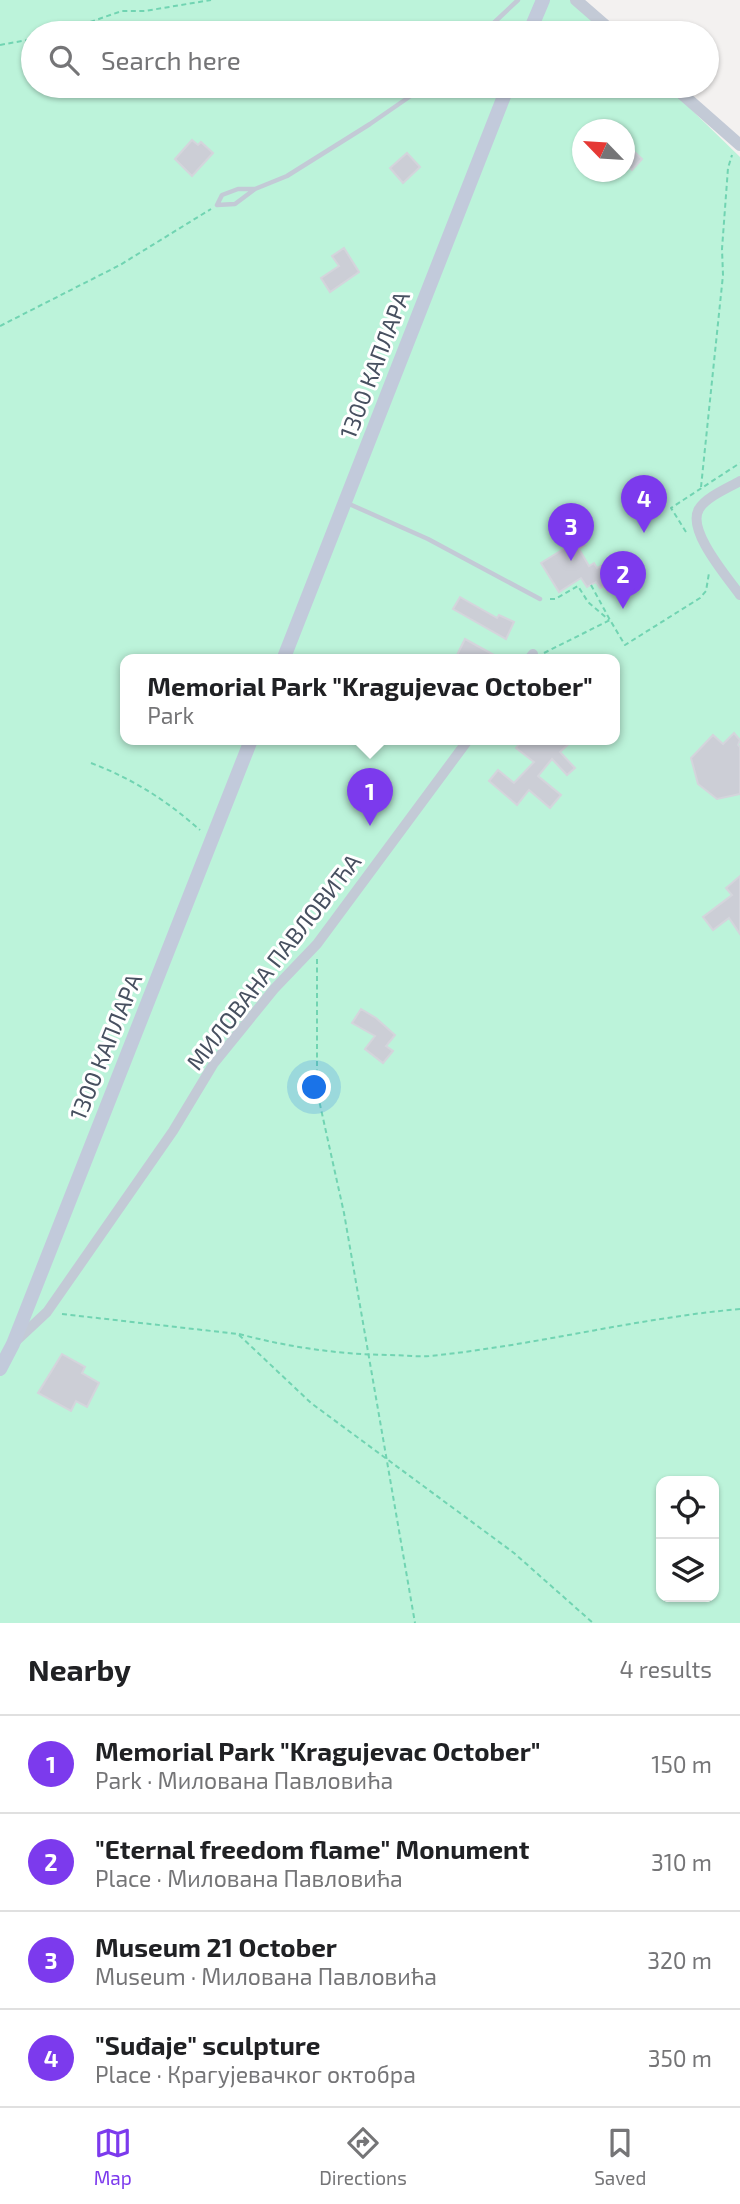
<!DOCTYPE html>
<meta charset="utf-8">
<style>
:root{--surface:#fff;--page:#f6f6f6;--text:#202124;--muted:#757577;--line:#e0e0e0;--accent:#7c3aed}
body{margin:0;font-family:"Exo 2",sans-serif;background:var(--page);color:var(--text)}
.controls{position:absolute;right:21px;bottom:21px;display:grid;overflow:hidden;border-radius:14px;box-shadow:0 2px 5px #0004}
.controls button{width:63px;height:63px;display:grid;place-items:center;padding:0;border:0;border-bottom:2px solid var(--line);background:var(--surface);color:var(--text);font:35px sans-serif}
.compass{position:absolute;left:572px;top:119px;width:63px;height:63px;border-radius:50%;background:var(--surface);box-shadow:0 2px 5px #0004;rotate:295deg}
.you{position:absolute;left:315px;top:1088px;width:24px;height:24px;margin:-18px;border:5px solid #fff;border-radius:50%;background:#1a73e8;box-shadow:0 0 0 10px #1a73e833}
.badge{display:grid;place-items:center;width:46px;height:46px;border-radius:50%;background:var(--accent);color:#fff;font-size:23px;font-weight:700}
.pin{position:absolute;translate:-50% -58px;filter:drop-shadow(0 2px 4px #0008)}
.pin::after{content:'';position:absolute;top:37px;width:24px;height:21px;background:inherit;clip-path:polygon(0 0,100% 0,50% 100%)}
.popup{position:absolute;left:120px;top:654px;width:500px;height:91px;box-sizing:border-box;display:grid;place-content:center;border-radius:14px;background:var(--surface);filter:drop-shadow(0 2px 5px #0005);font-size:23px;white-space:nowrap;color:var(--muted)}
.popup b{font-size:26px;color:var(--text)}
.popup::after{content:'';position:absolute;left:50%;top:100%;margin-left:-14px;border:14px solid transparent;border-top-color:var(--surface)}
.list{margin:0;padding:0;list-style:none}
h2{display:flex;justify-content:space-between;align-items:center;height:91px;margin:0;padding:0 28px;font-size:30px}
h2 small{font-size:23px;font-weight:400;color:var(--muted)}
.list li{display:grid;grid-template-columns:46px 1fr auto;gap:21px;align-items:center;box-sizing:border-box;height:98px;padding:0 28px;border-top:2px solid var(--line)}
.list b{display:block;font-size:26px;white-space:nowrap}
.list p{margin:0;font-size:23px;white-space:nowrap;color:var(--muted)}
.list em{font-size:23px;font-style:normal;color:var(--muted)}
.icon{flex:none;width:38px;height:38px;fill:none;stroke:currentColor;stroke-width:2;stroke-linecap:round;stroke-linejoin:round}
.map{position:relative;flex:none;width:740px;height:1623px;overflow:hidden}
.search{position:absolute;background:var(--surface);box-shadow:0 2px 5px #0004;left:21px;right:21px;top:21px;height:77px;display:flex;align-items:center;gap:18px;box-sizing:border-box;padding:0 24px;border-radius:38px;color:var(--muted);font-size:26px}
.sheet{height:483px;background:var(--surface)}
nav{display:flex;justify-content:space-around;align-items:center;box-sizing:border-box;height:98px;border-top:2px solid var(--line);background:var(--surface);font-size:19px;color:var(--muted)}
nav a{display:grid;justify-items:center;gap:4px}
nav .on{color:var(--accent)}
.map>svg:first-child{display:block}
</style>
<div class="map">
<svg width="740" height="1623" viewBox="0 0 740 1623">
<rect width="100%" height="100%" fill="#f3f1f0"/>
<path fill="#bcf3da" fill-rule="evenodd" d="M0,0h579l34,33h-580v53h634l73,71v1466h-740zM582,130h42v42h-42zM125,660h490v80h-490zM661,1481h53v116h-53z"/>
<g fill="#ccced6" stroke="#d4d5dc" stroke-width="2">
<path d="M192,140l6,5 3,-3 12,11 -21,23 -17,-17z"/>
<path d="M625,143l17,16 -10,11 -7,-7z"/>
<path d="M407,153l13,14 -17,16 -13,-15z"/>
<path d="M344,248l15,24 -29,20 -9,-14 18,-12 -7,-10z"/>
<path d="M575,530l10,15 -6,4 10,17 5,-3 3,5 6,-3 3,5 8,-5 10,17 -16,10 -4,-6 -4,2 -4,-6 -9,5 -6,-9 -22,14 -18,-29 24,-15 -5,-9z"/>
<path d="M460,597l37,21 2,-3 15,7 -8,17 -53,-30z"/>
<path d="M465,639l38,21h-38l-8,-5z"/>
<path d="M734,733l6,7 -2,5 2,2v47l-23,5 -19,-15 -7,-26 22,-23 10,9z"/>
<path d="M522,740h51l-13,12 15,16 -8,7 -15,-16 -14,17 23,19 -11,13 -21,-18 -12,15 -28,-24 9,-11 16,13 20,-21 -18,-14z"/>
<path d="M740,876v58l-11,-16 -16,12 -10,-13 29,-22 -6,-7z"/>
<path d="M361,1009l15,9 19,17 -9,11 7,5 -10,12 -18,-14 10,-13 -23,-13z"/>
<path d="M62,1354l23,13 -3,6 17,10 -12,24 -11,-6 -5,10 -33,-18z"/>
</g>
<g fill="none" stroke-linecap="round" stroke-linejoin="round">
<g stroke="#71d4b2" stroke-width="2" stroke-dasharray="5 3.5" stroke-linecap="butt">
<path d="M58,33l64,-22h23l66,-11"/>
<path d="M0,45l33,-6"/>
<path d="M0,326l120,-61 91,-56"/>
<path d="M701,487l22,-212 -1,-26 6,-81 4,-13"/>
<path d="M686,532l-15,-24 69,-45"/>
<path d="M591,585l19,35"/>
<path d="M550,599h5l23,-13 10,16 21,18"/>
<path d="M544,653l66,-33 15,25 75,-47 6,-7 3,-18"/>
<path d="M91,763c42,16 75,37 109,67"/>
<path d="M317,959v132l27,122 71,410"/>
<path d="M62,1314l176,20 73,69 203,150 79,70"/>
<path d="M239,1334c49,13 97,20 148,21 14,0 28,2 42,1 104,-10 207,-38 311,-47"/>
</g>
<g stroke="#c3cad6" stroke-width="4.5">
<path d="M483,33l35,-33"/>
<path d="M255,189h-17l-16,6 -5,10 18,-1 20,-15 32,-13 83,-52 55,-38"/>
<path d="M347,503l81,36 112,60"/>
</g>
<g stroke="#c3cad6" stroke-width="10">
<path d="M740,481c-12,7 -34,16 -41,28 -13,21 29,69 41,86"/>
<path d="M528,660l5,-6"/>
<path d="M17,1340l30,-28 126,-181 41,-68 60,-74 43,-45 151,-204"/>
</g>
<g stroke="#c3cad6" stroke-width="12">
<path d="M576,0l38,33"/>
<path d="M673,86l67,59"/>
</g>
<g stroke="#c2cadb" stroke-width="14">
<path d="M529,33l14,-33"/>
<path d="M283,660l225,-574"/>
<path d="M0,1369l13,-25 238,-604"/>
</g>
</g>
<g text-anchor="middle" stroke-width="6" stroke-linejoin="round" paint-order="stroke">
<g font-size="23" fill="#475060" stroke="#fff">
<text transform="translate(375 365) rotate(-69)" y="8">1300 КАПЛАРА</text>
<text transform="translate(274 962) rotate(-52)" y="8">МИЛОВАНА ПАВЛОВИЋА</text>
<text transform="translate(106 1047) rotate(-68)" y="8">1300 КАПЛАРА</text>
</g>
</g>
</svg>
<div class="controls">
<button><svg class="icon" aria-label="locate" viewBox="0 0 24 24"><circle cx="12" cy="12" r="6"/><path d="M12 2v4M12 18v4M2 12h4M18 12h4"/></svg></button>
<button><svg class="icon" aria-label="layers" viewBox="0 0 24 24"><path d="M12 4l9 5-9 5-9-5zM3 14l9 5 9-5"/></svg></button>
</div>
<svg class="compass" viewBox="-18 -18 36 36"><path d="M0-13l5 13h-10z" fill="#e53935"/><path d="M0 13l5-13h-10z" fill="#757577"/></svg>
<div class="you"></div>
<div class="pin badge" style="left:370px;top:826px">1</div>
<div class="popup"><b>Memorial Park &quot;Kragujevac October&quot;</b>Park</div>
<div class="pin badge" style="left:623px;top:609px">2</div>
<div class="pin badge" style="left:571px;top:561px">3</div>
<div class="pin badge" style="left:644px;top:533px">4</div>
<div class="search"><svg class="icon" aria-label="search" viewBox="0 0 24 24"><circle cx="10" cy="10" r="6"/><path d="M15 15l6 6"/></svg>Search here</div>
</div>
<section class="sheet">
<h2>Nearby<small>4 results</small></h2>
<ul class="list">
<li><span class="badge">1</span><div><b>Memorial Park &quot;Kragujevac October&quot;</b><p>Park · Милована Павловића</p></div><em>150 m</em></li>
<li><span class="badge">2</span><div><b>&quot;Eternal freedom flame&quot; Monument</b><p>Place · Милована Павловића</p></div><em>310 m</em></li>
<li><span class="badge">3</span><div><b>Museum 21 October</b><p>Museum · Милована Павловића</p></div><em>320 m</em></li>
<li><span class="badge">4</span><div><b>&quot;Suđaje&quot; sculpture</b><p>Place · Крагујевачког октобра</p></div><em>350 m</em></li>
</ul>
</section>
<nav>
<a class="on"><svg class="icon" aria-label="map" viewBox="0 0 24 24"><path d="M3 6l6-2 6 2 6-2v14l-6 2-6-2-6 2zM9 4v14M15 6v14"/></svg>Map</a>
<a><svg class="icon" aria-label="directions" viewBox="0 0 24 24"><path d="M12 3l9 9-9 9-9-9zM9 14v-3h6M13 9l2 2-2 2"/></svg>Directions</a>
<a><svg class="icon" aria-label="saved" viewBox="0 0 24 24"><path d="M7 4h10v16l-5-4-5 4z"/></svg>Saved</a>
</nav>
